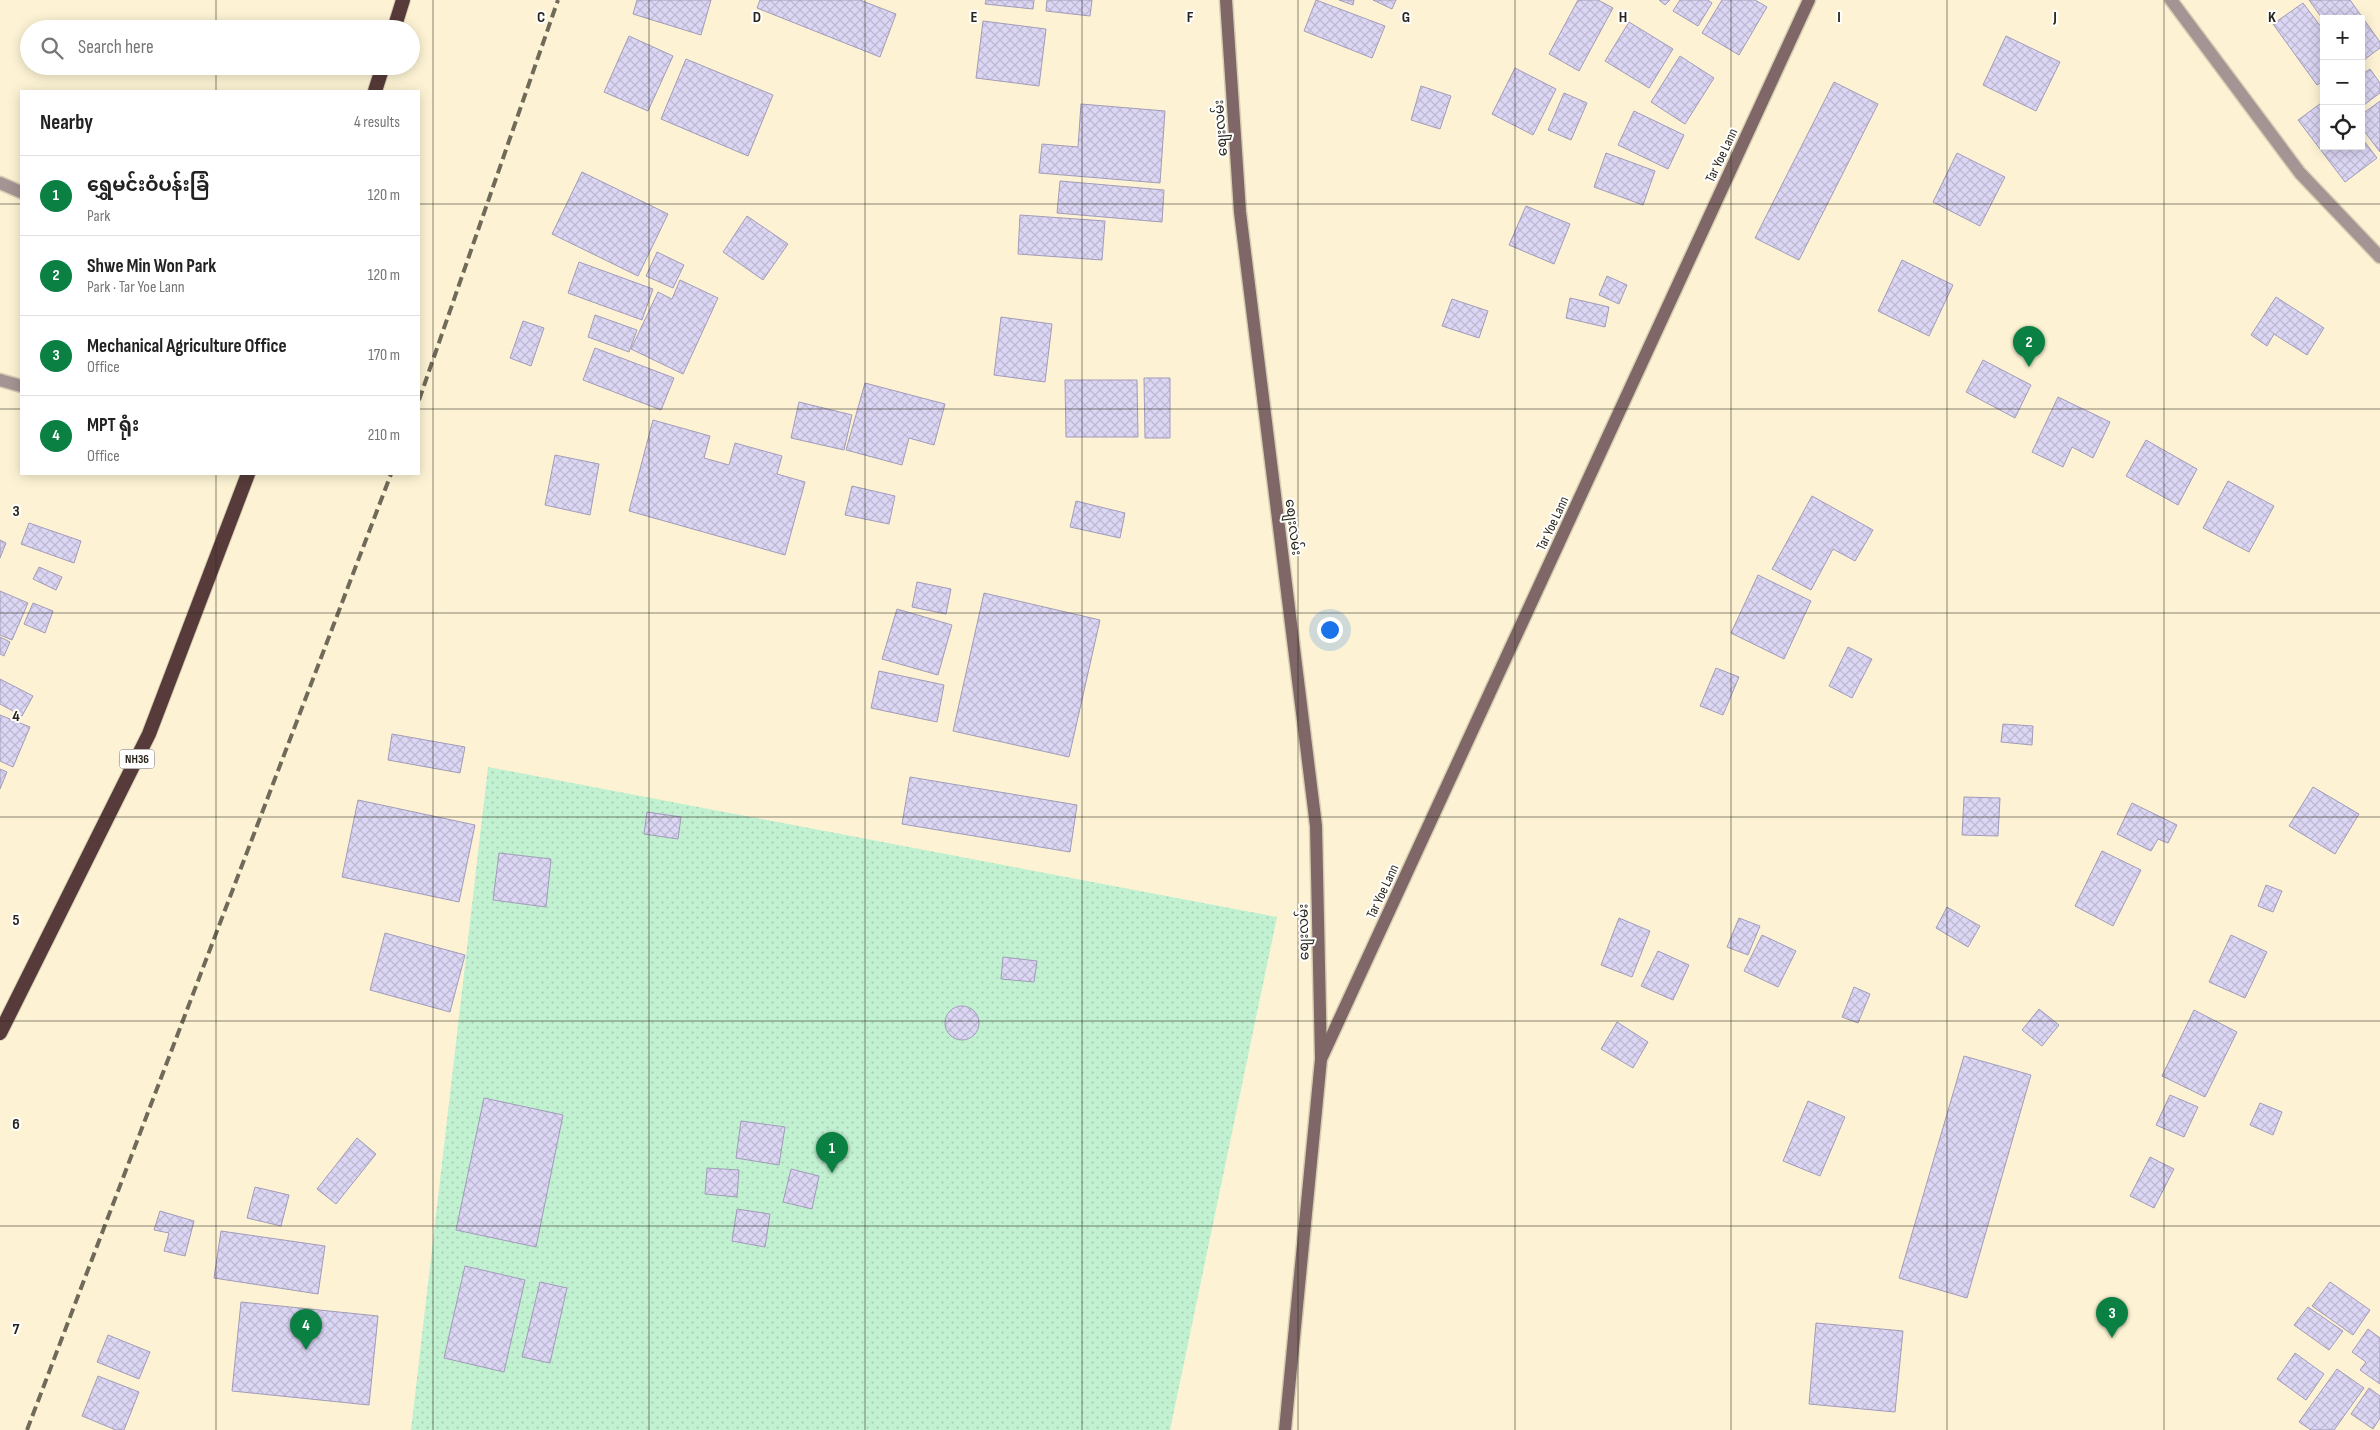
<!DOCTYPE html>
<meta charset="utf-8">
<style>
:root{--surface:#fff;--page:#f6f6f6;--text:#222;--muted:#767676;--line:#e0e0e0;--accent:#0b8043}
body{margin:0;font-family:"Sofia Sans Condensed","Noto Sans Myanmar",sans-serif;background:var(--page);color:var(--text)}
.controls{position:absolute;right:15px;top:15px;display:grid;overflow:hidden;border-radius:0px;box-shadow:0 2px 12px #0003}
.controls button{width:45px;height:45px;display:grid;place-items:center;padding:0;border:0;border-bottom:1px solid var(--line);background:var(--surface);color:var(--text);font:25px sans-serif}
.you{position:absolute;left:1329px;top:629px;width:18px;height:18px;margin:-12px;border:4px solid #fff;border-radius:50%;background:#1a73e8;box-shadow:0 0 0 8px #1a73e833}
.badge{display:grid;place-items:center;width:32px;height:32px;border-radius:50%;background:var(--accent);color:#fff;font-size:16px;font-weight:700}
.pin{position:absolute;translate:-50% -41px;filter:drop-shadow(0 1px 2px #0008)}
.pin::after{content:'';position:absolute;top:26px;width:18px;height:15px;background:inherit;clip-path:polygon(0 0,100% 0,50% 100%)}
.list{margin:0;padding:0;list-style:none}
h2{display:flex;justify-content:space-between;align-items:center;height:65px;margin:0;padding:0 20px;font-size:21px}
h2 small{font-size:16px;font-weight:400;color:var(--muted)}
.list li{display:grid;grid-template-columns:32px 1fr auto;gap:15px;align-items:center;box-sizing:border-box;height:80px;padding:0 20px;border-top:1px solid var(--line)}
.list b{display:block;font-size:19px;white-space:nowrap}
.list p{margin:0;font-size:16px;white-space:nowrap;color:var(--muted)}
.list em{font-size:16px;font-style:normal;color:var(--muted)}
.icon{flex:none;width:28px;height:28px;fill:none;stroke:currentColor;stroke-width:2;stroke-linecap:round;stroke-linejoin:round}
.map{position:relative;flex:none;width:2380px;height:1430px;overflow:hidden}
.search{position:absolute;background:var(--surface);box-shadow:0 2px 12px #0003;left:20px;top:20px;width:400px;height:55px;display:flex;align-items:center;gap:12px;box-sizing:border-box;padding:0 18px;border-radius:28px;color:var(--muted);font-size:19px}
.panel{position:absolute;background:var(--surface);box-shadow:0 2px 12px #0003;left:20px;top:90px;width:400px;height:385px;border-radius:0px}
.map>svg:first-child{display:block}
</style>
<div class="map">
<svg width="2380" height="1430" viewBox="0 0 2380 1430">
<defs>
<pattern id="park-dots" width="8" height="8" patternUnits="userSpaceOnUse" patternTransform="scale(1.25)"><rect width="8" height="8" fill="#c1f1d1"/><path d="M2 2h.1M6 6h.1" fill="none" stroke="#a6ceb3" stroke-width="1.8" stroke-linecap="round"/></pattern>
<pattern id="building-cross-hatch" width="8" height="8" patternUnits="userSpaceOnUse" patternTransform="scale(1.25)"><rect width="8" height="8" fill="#dcd6f5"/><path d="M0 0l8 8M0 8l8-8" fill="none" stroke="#bdb8d1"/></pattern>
</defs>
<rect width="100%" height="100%" fill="#fdf3d4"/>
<path fill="url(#park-dots)" d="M488,767l789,150 -107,513h-759z"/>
<g fill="url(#building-cross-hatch)" stroke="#a29cb9">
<path d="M637,0h74l-10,35 -68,-21z"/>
<path d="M760,0h100l36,14 -16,43 -123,-49z"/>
<path d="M986,0h48l-1,9 -48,-5z"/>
<path d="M1047,0h45l-2,16 -44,-5z"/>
<path d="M1316,0l69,26 -13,32 -68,-27z"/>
<path d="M1339,0h15l-1,5z"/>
<path d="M1373,0h23l-4,9z"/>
<path d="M1578,0h20l15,8 -34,63 -30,-17z"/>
<path d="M1659,0h11l-5,5z"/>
<path d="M1680,0h28l4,3 -14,23 -25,-15z"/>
<path d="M1722,0h33l12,7 -28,48 -37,-22z"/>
<path d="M2309,0h41l30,42v6l-19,14v-43h-37v2z"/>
<path d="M2303,3l21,28v50l-7,4 -44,-61z"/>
<path d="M983,21l63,8 -7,57 -63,-8z"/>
<path d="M1629,22l44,27 -24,39 -44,-27z"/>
<path d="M629,36l44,20 -25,55 -44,-19z"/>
<path d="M2006,36l54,26 -24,49 -53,-26z"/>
<path d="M1680,56l34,22 -29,46 -34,-22z"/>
<path d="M686,59l87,36 -25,61 -87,-37z"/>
<path d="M1515,68l41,21 -23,46 -41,-21z"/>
<path d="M2370,69l10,14v10l-19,14v-32z"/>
<path d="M1834,82l44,22 -79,156 -44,-22z"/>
<path d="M1421,86l30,10 -11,33 -29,-9z"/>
<path d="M1564,93l23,10 -16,37 -23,-10z"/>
<path d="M2324,101v45h37v-9l16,21 -32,24 -47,-62z"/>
<path d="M2380,101v51l-19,-25v-12z"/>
<path d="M1081,104l84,7 -5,72 -121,-10 3,-29 36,3z"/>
<path d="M1634,111l50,24 -16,34 -50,-24z"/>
<path d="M1606,153l49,18 -12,34 -49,-18z"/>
<path d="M1957,153l48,24 -25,49 -47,-24z"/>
<path d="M582,172l86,42 -30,62 -86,-42z"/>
<path d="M1060,181l104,9 -2,32 -105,-9z"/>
<path d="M1526,206l44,18 -16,40 -45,-19z"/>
<path d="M1020,215l85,6 -3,39 -84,-6z"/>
<path d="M747,216l41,28 -25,36 -40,-28z"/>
<path d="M657,252l27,13 -11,23 -27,-12z"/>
<path d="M1902,260l51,25 -24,51 -51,-25z"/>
<path d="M579,262l74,27 -11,31 -74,-27z"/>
<path d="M1607,276l20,9 -8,19 -20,-9z"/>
<path d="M680,280l38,18 -35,76 -52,-25 27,-57 14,7z"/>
<path d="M2276,297l48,31 -17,27 -33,-21 -7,12 -16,-11z"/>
<path d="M1570,298l39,9 -4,20 -39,-9z"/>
<path d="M1452,299l36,12 -9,27 -37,-12z"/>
<path d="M595,315l42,15 -8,22 -41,-15z"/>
<path d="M1001,317l51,7 -7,58 -51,-7z"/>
<path d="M523,321l21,7 -13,38 -21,-8z"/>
<path d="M595,348l79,30 -13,32 -78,-30z"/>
<path d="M1983,360l48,25 -16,33 -49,-26z"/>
<path d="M1144,378h26v60h-25z"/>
<path d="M1065,380h72l1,57h-72z"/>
<path d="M865,383l80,21 -11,41 -25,-7 -7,27 -56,-15z"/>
<path d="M2058,397l52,25 -17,36 -21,-11 -9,20 -31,-15z"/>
<path d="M799,402l53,13 -8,35 -53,-12z"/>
<path d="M653,420l57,16 -6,22 25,7 6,-22 47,13 -5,18 28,8 -20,73 -156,-44z"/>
<path d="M2146,440l51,29 -19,36 -52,-29z"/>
<path d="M555,455l44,9 -9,51 -45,-10z"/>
<path d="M2228,481l46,25 -25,46 -46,-24z"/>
<path d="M852,486l43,10 -6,28 -44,-9z"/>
<path d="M1812,496l61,34 -18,31 -22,-12 -22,41 -39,-21z"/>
<path d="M1076,501l49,12 -5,25 -50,-11z"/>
<path d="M29,523l52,18 -7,22 -53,-19z"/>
<path d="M0,540l6,3 -6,15z"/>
<path d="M39,567l23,10 -6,13 -23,-11z"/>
<path d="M1758,575l53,26 -27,58 -53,-26z"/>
<path d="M917,582l34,7 -5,25 -34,-7z"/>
<path d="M0,591l28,12 -16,37 -12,-5z"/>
<path d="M984,593l116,27 -31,137 -116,-26z"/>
<path d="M33,603l20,8 -8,22 -21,-9z"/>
<path d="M897,609l55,16 -14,50 -56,-16z"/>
<path d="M0,637l10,5 -6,14 -4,-2z"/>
<path d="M1848,647l24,12 -20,39 -23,-12z"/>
<path d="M1716,668l23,9 -16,38 -23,-9z"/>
<path d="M879,671l65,14 -7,37 -66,-14z"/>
<path d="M0,679l33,17 -11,20 -22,-12z"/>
<path d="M0,715l30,12 -17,40 -13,-6z"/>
<path d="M2003,724l30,2 -1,19 -31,-3z"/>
<path d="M392,734l73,13 -5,26 -72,-13z"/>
<path d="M0,769l7,3 -7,17z"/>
<path d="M910,777l167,28 -7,47 -168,-28z"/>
<path d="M2313,787l46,27 -24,40 -46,-28z"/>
<path d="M1964,797l36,1 -2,38 -36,-1z"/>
<path d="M358,800l117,25 -16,77 -117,-25z"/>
<path d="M2132,803l45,22 -9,18 -10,-4 -7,12 -34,-17z"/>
<path d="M647,812l34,5 -3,22 -34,-5z"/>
<path d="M2102,851l39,19 -28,56 -38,-20z"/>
<path d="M499,853l52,6 -5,48 -53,-7z"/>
<path d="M2266,885l16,6 -9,21 -15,-6z"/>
<path d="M1947,907l33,19 -12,21 -32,-19z"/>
<path d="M1619,918l31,13 -18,46 -31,-12z"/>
<path d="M1739,918l21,8 -12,29 -21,-8z"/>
<path d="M385,933l80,22 -15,57 -80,-22z"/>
<path d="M1762,935l34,16 -18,36 -34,-16z"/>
<path d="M2231,935l36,17 -22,46 -36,-16z"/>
<path d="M1658,951l31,14 -16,35 -32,-14z"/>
<path d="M1003,957l34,4 -3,21 -33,-3z"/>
<path d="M1854,987l16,7 -12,29 -16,-6z"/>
<circle cx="962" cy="1023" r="17"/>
<path d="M2039,1009l20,16 -17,21 -20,-16z"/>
<path d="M2194,1010l43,22 -32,65 -43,-21z"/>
<path d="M1617,1022l31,20 -15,26 -32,-19z"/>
<path d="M1964,1056l67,19 -64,223 -68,-20z"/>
<path d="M2170,1095l28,12 -14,30 -28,-12z"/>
<path d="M484,1098l79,17 -27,132 -80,-17z"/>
<path d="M1808,1101l37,16 -25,59 -37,-15z"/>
<path d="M2260,1103l22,9 -9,23 -23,-10z"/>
<path d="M741,1121l44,6 -6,38 -43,-7z"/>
<path d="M357,1138l19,16 -40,50 -19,-15z"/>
<path d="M2150,1157l24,12 -20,39 -24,-12z"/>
<path d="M707,1168l32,2 -2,27 -32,-3z"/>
<path d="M791,1169l28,7 -7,33 -29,-7z"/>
<path d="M255,1187l34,8 -8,31 -34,-8z"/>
<path d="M737,1209l33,5 -5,33 -33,-6z"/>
<path d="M160,1211l34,10 -9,35 -21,-5 5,-18 -15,-3z"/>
<path d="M221,1231l104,15 -7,48 -104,-16z"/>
<path d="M465,1266l60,14 -21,92 -60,-14z"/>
<path d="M540,1282l27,6 -17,75 -28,-6z"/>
<path d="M2330,1282l40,28 -17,25 -41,-29z"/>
<path d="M241,1302l137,14 -9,89 -137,-14z"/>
<path d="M2308,1307l35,24 -14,19 -35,-25z"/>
<path d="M1816,1323l87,8 -8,81 -86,-8z"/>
<path d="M2368,1329l12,9v46l-20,-14 6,-8 -14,-10z"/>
<path d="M108,1335l42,17 -11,27 -42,-17z"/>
<path d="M2295,1353l29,21 -18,26 -29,-21z"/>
<path d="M2337,1369l27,19 -30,42h-23l-12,-8z"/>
<path d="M98,1376l41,16 -15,38h-8l-34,-14z"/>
<path d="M2369,1388l11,8v22l-7,11 -22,-15z"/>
</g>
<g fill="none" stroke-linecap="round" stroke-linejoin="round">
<g stroke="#d7ceb3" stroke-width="15">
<g id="minor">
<path d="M2171,0l129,173 80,84"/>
<path d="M0,183l21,9"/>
<path d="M0,380l21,6"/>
</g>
</g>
<g stroke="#d7ceb3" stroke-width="15">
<g id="secondary">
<path d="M1226,0l14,212 76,614 5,233 -36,371"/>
<path d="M1322,1057l487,-1057"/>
</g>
</g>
<g stroke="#d7ceb3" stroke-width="16">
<g id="trunk">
<path d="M394,29l9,-29"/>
<path d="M375,91l8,-25"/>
<path d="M0,1033l149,-299 99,-260"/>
</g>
</g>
<use href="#minor" stroke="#a49493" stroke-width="12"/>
<use href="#secondary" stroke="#7e6766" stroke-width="12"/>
<use href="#trunk" stroke="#563b3a" stroke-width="14"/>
<g stroke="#706a58" stroke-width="4" stroke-dasharray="10 5" stroke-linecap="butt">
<path d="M419,400l139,-400"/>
<path d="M27,1430l364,-956"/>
</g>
</g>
<path fill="none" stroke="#2a261b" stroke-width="1" stroke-opacity="0.55" d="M216,0v29M433,0v1430M649,0v1430M865,0v1430M1082,0v1430M1298,0v1430M1515,0v1430M1731,0v1430M1947,0v1430M2164,0v1430M216,66v25M0,204h21M419,204h1961M0,409h21M419,409h1961M216,474v956M0,613h2380M0,817h2380M0,1021h2380M0,1226h2380"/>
<g text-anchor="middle" stroke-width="4" stroke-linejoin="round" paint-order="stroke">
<rect fill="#fff" stroke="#6a675f" stroke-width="1" x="119.5" y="749.5" width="35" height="19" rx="4"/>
<g font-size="12" font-weight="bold" fill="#2a261b">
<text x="137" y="763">NH36</text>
</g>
<g font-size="14" fill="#2a261b" stroke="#fff">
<text transform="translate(1220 128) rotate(-94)" y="5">စျေးလမ်း</text>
<text transform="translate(1721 155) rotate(-65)" y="5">Tar Yoe Lann</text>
<text transform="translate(1552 523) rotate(-65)" y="5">Tar Yoe Lann</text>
<text transform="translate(1294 527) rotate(83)" y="5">စျေးလမ်း</text>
<text transform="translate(1382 891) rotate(-65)" y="5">Tar Yoe Lann</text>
<text transform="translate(1303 932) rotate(-91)" y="5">စျေးလမ်း</text>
</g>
</g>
<g font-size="16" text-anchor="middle" font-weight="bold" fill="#2a261b" stroke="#fff" stroke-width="4" stroke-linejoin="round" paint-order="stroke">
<text x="541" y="22">C</text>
<text x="757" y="22">D</text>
<text x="974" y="22">E</text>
<text x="1190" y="22">F</text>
<text x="1406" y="22">G</text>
<text x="1623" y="22">H</text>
<text x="1839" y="22">I</text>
<text x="2055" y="22">J</text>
<text x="2272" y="22">K</text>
<text x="16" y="516">3</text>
<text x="16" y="721">4</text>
<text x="16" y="925">5</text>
<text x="16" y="1129">6</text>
<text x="16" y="1334">7</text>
</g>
</svg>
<div class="controls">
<button>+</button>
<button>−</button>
<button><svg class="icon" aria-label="locate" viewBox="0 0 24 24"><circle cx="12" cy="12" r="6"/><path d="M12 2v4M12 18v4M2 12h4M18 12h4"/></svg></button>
</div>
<div class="you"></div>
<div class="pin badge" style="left:832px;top:1173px">1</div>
<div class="pin badge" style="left:2029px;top:367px">2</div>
<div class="pin badge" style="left:2112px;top:1338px">3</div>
<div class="pin badge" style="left:306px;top:1350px">4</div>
<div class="search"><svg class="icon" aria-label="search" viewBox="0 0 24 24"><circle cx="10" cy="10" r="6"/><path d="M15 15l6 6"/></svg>Search here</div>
<section class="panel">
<h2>Nearby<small>4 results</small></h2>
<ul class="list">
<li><span class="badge">1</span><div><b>ရွှေမင်းဝံပန်းခြံ</b><p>Park</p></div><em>120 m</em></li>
<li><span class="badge">2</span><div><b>Shwe Min Won Park</b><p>Park · Tar Yoe Lann</p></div><em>120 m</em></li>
<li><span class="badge">3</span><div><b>Mechanical Agriculture Office</b><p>Office</p></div><em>170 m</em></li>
<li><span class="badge">4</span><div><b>MPT ရုံး</b><p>Office</p></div><em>210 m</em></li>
</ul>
</section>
</div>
